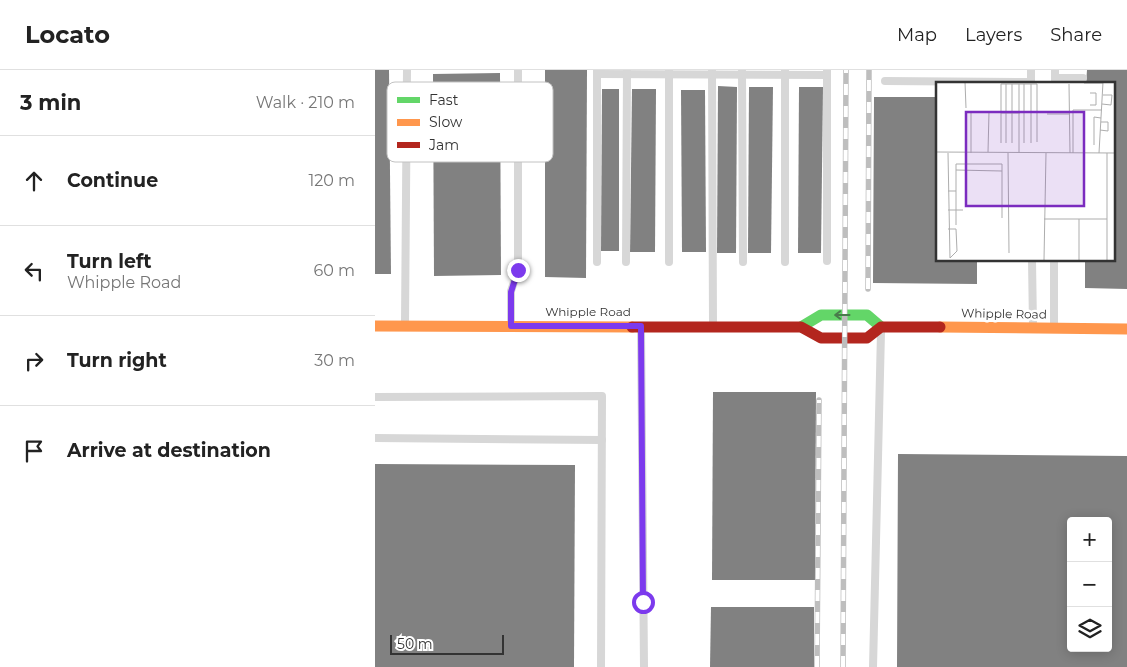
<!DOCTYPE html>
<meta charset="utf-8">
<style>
:root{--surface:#fff;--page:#f2f2f2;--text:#222;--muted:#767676;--line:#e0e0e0}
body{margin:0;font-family:Montserrat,sans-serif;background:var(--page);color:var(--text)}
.controls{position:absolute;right:15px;bottom:15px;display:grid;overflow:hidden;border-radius:5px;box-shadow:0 2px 12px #0003}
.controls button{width:45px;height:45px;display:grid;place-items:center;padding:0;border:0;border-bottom:1px solid var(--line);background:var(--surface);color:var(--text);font:25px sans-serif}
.scale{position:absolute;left:15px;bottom:12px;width:114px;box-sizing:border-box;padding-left:5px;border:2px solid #333;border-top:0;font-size:14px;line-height:18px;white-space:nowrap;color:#333;-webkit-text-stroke:4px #fff;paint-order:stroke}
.stop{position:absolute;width:15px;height:15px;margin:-11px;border:4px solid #7c3aed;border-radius:50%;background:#fff}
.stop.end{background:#7c3aed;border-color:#fff;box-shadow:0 1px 5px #0008}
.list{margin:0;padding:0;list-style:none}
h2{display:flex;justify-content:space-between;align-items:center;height:65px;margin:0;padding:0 20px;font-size:21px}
h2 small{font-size:16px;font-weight:400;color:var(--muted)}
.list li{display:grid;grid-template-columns:32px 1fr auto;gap:15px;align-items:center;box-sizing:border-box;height:90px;padding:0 20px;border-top:1px solid var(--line)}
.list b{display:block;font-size:19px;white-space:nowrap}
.list p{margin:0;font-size:16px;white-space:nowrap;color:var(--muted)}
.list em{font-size:16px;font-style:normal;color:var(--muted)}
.icon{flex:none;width:28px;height:28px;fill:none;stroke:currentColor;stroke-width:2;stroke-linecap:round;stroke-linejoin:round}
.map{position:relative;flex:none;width:752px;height:597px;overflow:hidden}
header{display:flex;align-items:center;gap:30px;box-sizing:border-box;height:70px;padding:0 25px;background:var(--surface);border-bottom:1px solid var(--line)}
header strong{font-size:24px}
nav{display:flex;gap:28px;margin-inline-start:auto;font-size:18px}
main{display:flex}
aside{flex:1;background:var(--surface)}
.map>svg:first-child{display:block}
</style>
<header>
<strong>Locato</strong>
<nav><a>Map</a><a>Layers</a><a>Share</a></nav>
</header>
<main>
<aside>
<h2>3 min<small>Walk · 210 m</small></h2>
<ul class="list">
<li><svg class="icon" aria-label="ahead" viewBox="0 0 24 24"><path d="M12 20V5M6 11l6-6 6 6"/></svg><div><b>Continue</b></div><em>120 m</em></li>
<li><svg class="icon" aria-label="left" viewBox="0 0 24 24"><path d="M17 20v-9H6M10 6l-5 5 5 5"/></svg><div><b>Turn left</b><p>Whipple Road</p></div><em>60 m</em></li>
<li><svg class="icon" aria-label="right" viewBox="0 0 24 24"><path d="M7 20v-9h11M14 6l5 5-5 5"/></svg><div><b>Turn right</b></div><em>30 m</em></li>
<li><svg class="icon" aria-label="arrive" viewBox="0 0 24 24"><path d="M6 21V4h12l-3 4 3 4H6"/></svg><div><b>Arrive at destination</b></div></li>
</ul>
</aside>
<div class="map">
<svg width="752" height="597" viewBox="0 0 752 597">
<rect width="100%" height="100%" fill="#fff"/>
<g fill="#818181" fill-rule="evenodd">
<path d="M0,0h14l2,204h-16z"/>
<path d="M170,0h42l-1,208 -41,-1z"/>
<path d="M712,0h40v219l-42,-1v-28h28v-176h-27z"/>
<path d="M125,3l1,202 -67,1 -1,-202z"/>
<path d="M343,16l19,1 -1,166h-19z"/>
<path d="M374,17h24l-2,166h-23z"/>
<path d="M424,17h24l-2,166h-23z"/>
<path d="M227,19h17v162h-18z"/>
<path d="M257,19h24l-1,163h-25z"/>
<path d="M306,20h24l1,162h-24z"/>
<path d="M499,27h63v163h40v24l-104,-1z"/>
<path d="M338,322h103l-1,188h-103z"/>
<path d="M523,384l229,2v211h-230zM696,451h37v127h-37z"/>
<path d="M0,394l200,1 -1,202h-199z"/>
<path d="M336,537h103v60h-104z"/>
</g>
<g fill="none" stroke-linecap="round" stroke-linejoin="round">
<g stroke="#d7d7d7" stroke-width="8">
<path d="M294,0v192"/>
<path d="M337,0l1,255"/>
<path d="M367,0l1,192"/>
<path d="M656,0v14"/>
<path d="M222,4l230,1"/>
<path d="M680,8h28"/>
<path d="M510,11l146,1"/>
<path d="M680,14v-14"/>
<path d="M657,190l1,66"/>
<path d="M452,191v-191"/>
<path d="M222,192v-192"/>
<path d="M251,192l1,-192"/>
<path d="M410,192v-192"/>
<path d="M30,253l2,-253"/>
<path d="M136,254v-33l7,-21v-200"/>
<path d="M679,255v-65"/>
<path d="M266,258l3,339"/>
<path d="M0,327l227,-1 -1,271"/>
<path d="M0,368l227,2"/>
<path d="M498,597l8,-335"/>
</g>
<path stroke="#63d668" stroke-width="11" d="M426,257l20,-12h46l14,12"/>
<g stroke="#ff974d" stroke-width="11">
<path d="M0,256l257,1"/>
<path d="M565,257l187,2"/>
</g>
<path stroke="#b3261e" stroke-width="11" d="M257,257h169l20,11h46l14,-11h59"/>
<g stroke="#bebebe" stroke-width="5.5">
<g id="rail">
<path d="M493,219l1,-219"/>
<path d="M442,597l2,-267"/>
<path d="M468,597l3,-597"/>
</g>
</g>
<use href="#rail" stroke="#fff" stroke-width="4" stroke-dasharray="11" stroke-linecap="butt"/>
</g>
<defs><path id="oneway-shaft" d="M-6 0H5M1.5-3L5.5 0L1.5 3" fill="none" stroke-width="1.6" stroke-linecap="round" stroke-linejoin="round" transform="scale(1.25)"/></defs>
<use stroke="#497c4b" href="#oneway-shaft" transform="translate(467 245) rotate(-180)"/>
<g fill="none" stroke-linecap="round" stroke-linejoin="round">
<path stroke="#7c3aed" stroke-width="6" d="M143,200l-7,22v34h130l2,276"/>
</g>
<g text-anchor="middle" stroke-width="5" stroke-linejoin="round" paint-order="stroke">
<g font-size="12" fill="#333" stroke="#fff">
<text x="213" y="246">Whipple Road</text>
<text transform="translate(629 244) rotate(1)" y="4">Whipple Road</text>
</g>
</g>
<g transform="translate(561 12)">
<rect width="179" height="179" fill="#fff"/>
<path fill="none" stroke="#adadad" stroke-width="1" d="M29,0l1,26M148,1h19M70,2v59M76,2v59M83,2v69M133,2l1,69M154,11h6v12h-6M166,22l9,1 1,-10h-9M65,31h19M111,32h22M164,48l8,1v-9h-7M65,61v-59h36v58M88,61v-59M95,61v-59M158,63v-28l7,1M0,70l179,1M12,71l2,105M35,71v-41h18l-1,40M72,71l1,100M137,71v-43h29M163,71l4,-71M171,71v107M20,88l46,1M12,109h8v34M20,109v-27h46v54M12,128h15M108,137h63M143,137v41M12,147h8l1,22 -7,7M108,178l2,-107"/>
<path fill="#7b2cbf" fill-opacity="0.15" stroke="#7b2cbf" stroke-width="2.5" d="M30,30h118v94h-118z"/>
<rect width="179" height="179" fill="none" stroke="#333" stroke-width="2.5"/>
</g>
<rect x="12" y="12" width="166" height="80" rx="8" fill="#fff" stroke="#c2c2c2" stroke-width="1"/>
<rect x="22" y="27" width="23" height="6" fill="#63d668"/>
<rect x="22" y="49" width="23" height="7" fill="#ff974d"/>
<rect x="22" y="72" width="23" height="6" fill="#b3261e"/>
<g font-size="14" fill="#333">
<text x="54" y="35">Fast</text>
<text x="54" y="57">Slow</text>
<text x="54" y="80">Jam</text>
</g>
</svg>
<div class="controls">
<button>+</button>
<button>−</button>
<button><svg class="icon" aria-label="layers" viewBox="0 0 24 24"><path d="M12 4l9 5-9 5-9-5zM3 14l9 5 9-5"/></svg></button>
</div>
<div class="scale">50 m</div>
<div class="stop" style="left:268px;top:532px"></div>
<div class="stop end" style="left:143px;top:200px"></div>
</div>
</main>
